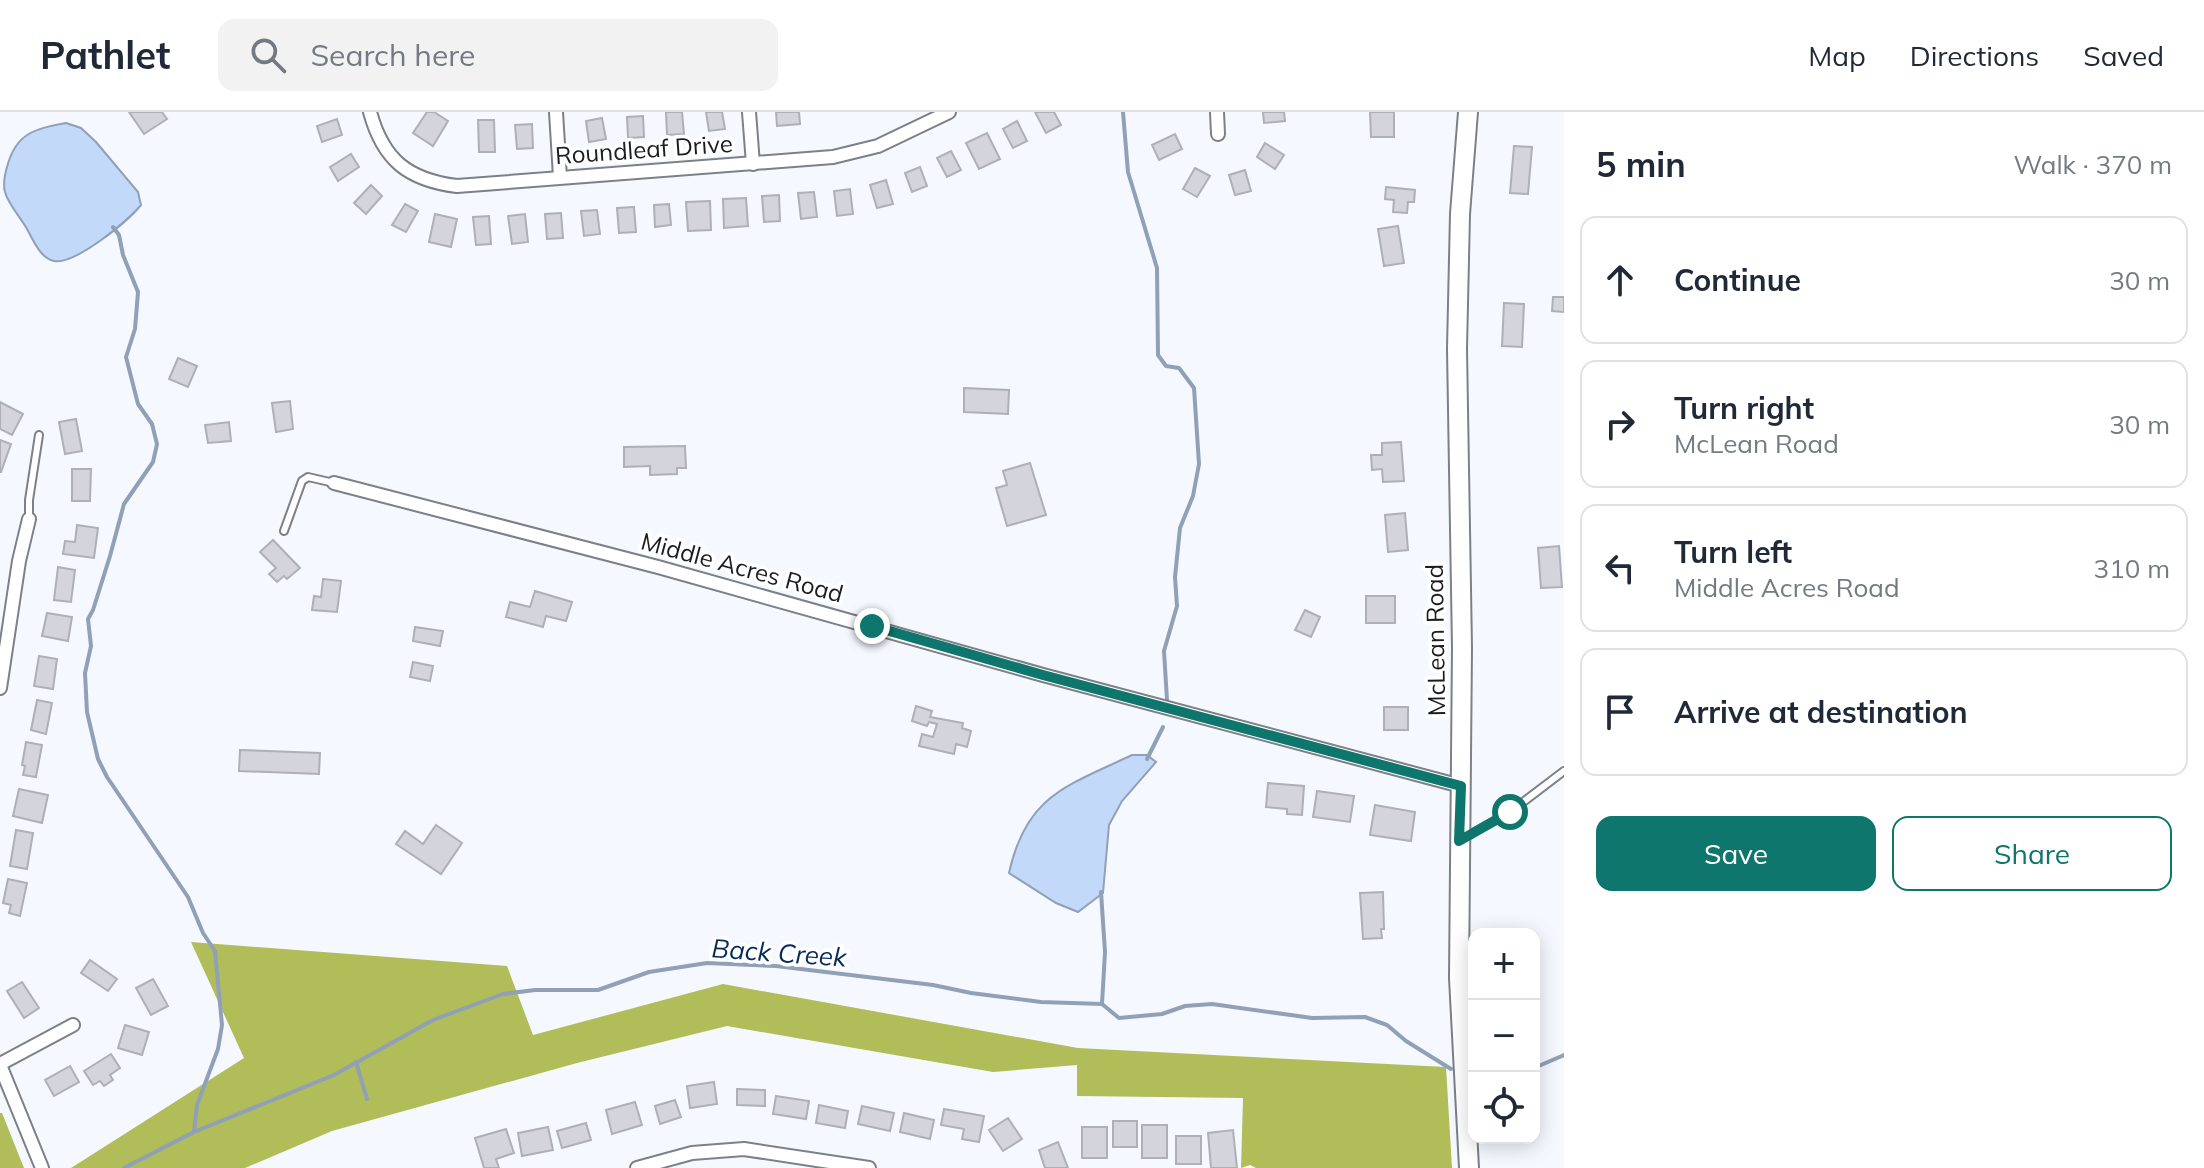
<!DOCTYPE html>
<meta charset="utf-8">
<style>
:root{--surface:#fff;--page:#f2f2f3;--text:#1f2937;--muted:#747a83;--line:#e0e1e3;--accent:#0f766e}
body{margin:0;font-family:Mulish,sans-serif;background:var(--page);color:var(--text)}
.controls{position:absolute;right:24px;bottom:24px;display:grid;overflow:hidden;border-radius:16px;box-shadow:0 4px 20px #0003}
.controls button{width:72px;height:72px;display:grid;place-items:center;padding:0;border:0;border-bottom:2px solid var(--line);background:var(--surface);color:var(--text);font:40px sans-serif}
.stop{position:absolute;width:24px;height:24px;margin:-18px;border:6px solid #0f766e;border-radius:50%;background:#fff}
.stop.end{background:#0f766e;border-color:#fff;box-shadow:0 2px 8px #0008}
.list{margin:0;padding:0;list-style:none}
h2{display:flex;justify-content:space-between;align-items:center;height:104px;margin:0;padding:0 32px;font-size:34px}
h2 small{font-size:26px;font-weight:400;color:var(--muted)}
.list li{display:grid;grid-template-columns:52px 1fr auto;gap:24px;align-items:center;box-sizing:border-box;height:128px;margin:0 16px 16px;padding:0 16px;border:2px solid var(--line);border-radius:16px}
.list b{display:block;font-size:30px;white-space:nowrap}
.list p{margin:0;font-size:26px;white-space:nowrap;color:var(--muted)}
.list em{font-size:26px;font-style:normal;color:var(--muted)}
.actions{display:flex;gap:16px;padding:24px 32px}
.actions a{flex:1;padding:18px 0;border:2px solid var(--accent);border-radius:16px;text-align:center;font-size:28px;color:var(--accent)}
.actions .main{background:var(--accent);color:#fff}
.icon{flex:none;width:44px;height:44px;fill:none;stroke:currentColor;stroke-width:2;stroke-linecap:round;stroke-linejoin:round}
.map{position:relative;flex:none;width:1564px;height:1056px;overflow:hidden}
header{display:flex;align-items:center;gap:48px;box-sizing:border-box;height:112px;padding:0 40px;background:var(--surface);border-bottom:2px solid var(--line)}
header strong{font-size:38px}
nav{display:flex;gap:44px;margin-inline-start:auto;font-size:28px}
.search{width:560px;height:72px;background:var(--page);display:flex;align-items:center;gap:20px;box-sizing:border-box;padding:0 28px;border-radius:16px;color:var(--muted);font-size:30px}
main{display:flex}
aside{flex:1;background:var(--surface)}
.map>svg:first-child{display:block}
</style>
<header>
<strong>Pathlet</strong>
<div class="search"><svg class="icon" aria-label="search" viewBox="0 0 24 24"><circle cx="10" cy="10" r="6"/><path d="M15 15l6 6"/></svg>Search here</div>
<nav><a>Map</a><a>Directions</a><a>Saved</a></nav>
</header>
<main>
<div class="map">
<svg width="1564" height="1056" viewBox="0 0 1564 1056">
<rect width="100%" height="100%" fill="#f5f9ff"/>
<g fill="#b0bd58">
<path d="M191,830l316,24 26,69 190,-51 355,64 368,19 6,101h-196l-6,-3 -9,3 2,-70 -166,-2v-31l-84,7 -266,-46 -150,37 -245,68 -87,37h-174l173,-110z"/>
<path d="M0,1001h2l22,55h-24z"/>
</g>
<g fill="#c2d9f9" stroke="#90a0b7" stroke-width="2">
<path d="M66,11l15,5 15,14 42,50 3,13c-13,16 -66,60 -87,56 -13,-2 -21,-21 -27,-32 -6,-11 -19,-25 -22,-37 -2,-7 0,-18 2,-25 9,-34 27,-38 59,-44z"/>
<path d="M1132,643h15l9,7 -34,39 -13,24 -6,68 -25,19 -22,-9 -47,-30c17,-78 58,-87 123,-118z"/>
</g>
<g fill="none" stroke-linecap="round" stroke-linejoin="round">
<g stroke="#90a0b7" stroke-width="4">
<path d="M1123,0l5,60 29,96 1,87 8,11 13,2 15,20 5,76 -6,32 -13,32 -5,49 2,29 -13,45 3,49"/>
<path d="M113,115l6,8 4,20 15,37 -3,37 -9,28 12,47 14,20 5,20 -4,18 -29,42 -14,52 -17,54 -5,9 3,27 -6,27 2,39 11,47 9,18 81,120 15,36 12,18 7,74 -4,24 -21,56 -3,26"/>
<path d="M1147,647l16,-32"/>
<path d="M1101,780l4,60 -3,52"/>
<path d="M356,950l11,37"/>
<path d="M1534,956l30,-13"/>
<path d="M124,1056l70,-36 140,-57 99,-55 70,-26 32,-4h63l51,-18 58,-9 69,3 157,19 38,8 70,9 61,2 17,14 43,-4 23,-8 27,-2 100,14 53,-1 22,8 19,16 45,28"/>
</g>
</g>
<g fill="#d3d4dc" stroke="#aeafb7" stroke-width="2">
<path d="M129,0h33l5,7 -23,15z"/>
<path d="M427,0h7l14,9 -15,25 -20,-13z"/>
<path d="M666,0h16l2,22 -17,1z"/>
<path d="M706,0h16l3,17 -16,2z"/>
<path d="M776,0h23l1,12 -23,2z"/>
<path d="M1035,0h19l7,13 -15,8z"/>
<path d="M1263,0h21l1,9 -21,2z"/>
<path d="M1370,0h24v25h-23z"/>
<path d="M643,4l1,21 -16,1 -1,-21z"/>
<path d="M602,6l4,21 -17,3 -3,-21z"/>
<path d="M337,7l5,16 -20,7 -5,-16z"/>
<path d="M478,8h16l1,32h-16z"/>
<path d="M1017,9l10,20 -14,7 -10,-19z"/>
<path d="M532,12l1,24 -16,1 -2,-24z"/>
<path d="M987,21l13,26 -21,10 -13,-26z"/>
<path d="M1175,22l7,15 -23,11 -7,-15z"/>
<path d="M1265,31l19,12 -9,14 -18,-12z"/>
<path d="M1514,34l18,1 -4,47 -18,-1z"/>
<path d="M951,39l10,19 -14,7 -10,-19z"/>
<path d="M351,42l8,13 -21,14 -8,-14z"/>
<path d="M920,55l7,19 -15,6 -7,-19z"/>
<path d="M1195,56l15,8 -13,21 -14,-8z"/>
<path d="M1245,58l6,21 -16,4 -6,-20z"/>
<path d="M886,68l7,24 -16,4 -7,-23z"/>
<path d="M371,73l11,11 -16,18 -12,-11z"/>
<path d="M1386,75l29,3 -1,12h-6l-1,11 -14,-1 1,-12 -9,-1z"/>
<path d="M850,77l3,25 -16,2 -3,-25z"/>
<path d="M814,80l3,25 -16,2 -3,-26z"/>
<path d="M779,83l1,26 -16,1 -2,-26z"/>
<path d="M746,86l2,28 -24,2 -1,-29z"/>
<path d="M710,89l1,29 -23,1 -2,-29z"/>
<path d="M405,92l13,7 -12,21 -14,-7z"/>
<path d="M669,92l2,21 -16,2 -1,-22z"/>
<path d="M634,95l2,25 -17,1 -2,-25z"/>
<path d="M597,98l3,24 -16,2 -3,-25z"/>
<path d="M561,101l2,25 -16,1 -2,-25z"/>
<path d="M435,102l22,5 -6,28 -22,-5z"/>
<path d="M525,102l3,28 -16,2 -4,-28z"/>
<path d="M489,104l2,28 -15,1 -3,-28z"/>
<path d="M1398,114l6,37 -20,3 -6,-37z"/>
<path d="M1553,185h11v15l-12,-1z"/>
<path d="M1504,191l20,1 -2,43 -20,-1z"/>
<path d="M178,246l19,8 -9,21 -19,-8z"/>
<path d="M964,276l45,2 -1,24 -44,-2z"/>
<path d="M290,289l3,28 -17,3 -4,-29z"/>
<path d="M0,290l23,12 -11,21 -12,-6z"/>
<path d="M76,307l6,32 -17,3 -6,-32z"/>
<path d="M229,310l2,19 -23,2 -3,-18z"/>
<path d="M0,328l11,4 -10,28h-1z"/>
<path d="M1401,330l3,39 -21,1 -1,-13 -10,1 -1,-15h11v-12z"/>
<path d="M685,334l1,22h-9v6l-27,1v-9l-26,1v-20z"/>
<path d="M1030,351l16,52 -39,11 -11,-38 11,-3 -4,-14z"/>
<path d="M72,357h19l-1,32h-18z"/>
<path d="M1405,401l3,37 -20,2 -3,-37z"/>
<path d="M77,413l21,3 -4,30 -31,-4 2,-13 10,1z"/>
<path d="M273,428l27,28 -13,11 -3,-3 -7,6 -8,-8 7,-6 -16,-16z"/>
<path d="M1559,434l3,41 -21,1 -3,-40z"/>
<path d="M58,455l17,3 -4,32 -17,-2z"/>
<path d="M323,467l18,2 -4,31 -25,-2 2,-14 7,1z"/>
<path d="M535,479l37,11 -6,19 -20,-5 -3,11 -37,-10 4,-15 20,5z"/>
<rect x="1366" y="484" width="29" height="27"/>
<path d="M1305,498l15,7 -9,20 -16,-7z"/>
<path d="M47,501l25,4 -4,24 -26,-5z"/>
<path d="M415,515l28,4 -3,15 -27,-5z"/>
<path d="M39,544l18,3 -4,30 -19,-3z"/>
<path d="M413,550l20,4 -3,15 -20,-4z"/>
<path d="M37,588l15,3 -6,31 -15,-4z"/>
<path d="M916,594l16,5 -2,6 33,6 -1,5 9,3 -4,16 -11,-3 -2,10 -35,-8 3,-12 11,3 4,-13 -8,-2 -2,4 -15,-5z"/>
<rect x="1384" y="595" width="24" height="23"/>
<path d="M26,630l16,3 -6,32 -13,-2 2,-9 -3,-1z"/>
<path d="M240,638l80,3 -1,21 -80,-3z"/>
<path d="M1268,671l36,3 -2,29 -15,-1v-5l-21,-2z"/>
<path d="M19,677l29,6 -6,28 -29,-7z"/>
<path d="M1317,679l37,5 -4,26 -37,-5z"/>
<path d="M1375,693l40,7 -4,29 -41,-6z"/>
<path d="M436,713l26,18 -21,31 -45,-30 9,-13 18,13z"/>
<path d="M16,718l17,3 -6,36 -17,-3z"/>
<path d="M8,767l19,4 -7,33 -11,-3 2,-8 -8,-2z"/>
<path d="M1383,780l1,37h-3l1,9 -19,1 -3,-46z"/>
<path d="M90,848l27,19 -9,12 -27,-18z"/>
<path d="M153,867l15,27 -17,9 -15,-27z"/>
<path d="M22,870l17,26 -15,10 -17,-27z"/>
<path d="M125,913l24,7 -7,23 -24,-7z"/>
<path d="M111,942l9,14 -10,7 3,5 -9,6 -4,-5 -7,4 -9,-14z"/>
<path d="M70,954l9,16 -25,14 -9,-16z"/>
<path d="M714,970l3,22 -27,4 -3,-22z"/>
<path d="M737,977l28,1v16l-28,-1z"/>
<path d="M776,984l33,5 -3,18 -33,-5z"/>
<path d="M675,988l6,17 -21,7 -5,-18z"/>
<path d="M635,990l7,23 -30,9 -6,-24z"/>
<path d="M819,993l29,6 -3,17 -29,-5z"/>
<path d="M862,994l32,7 -4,18 -32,-7z"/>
<path d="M944,997l40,7 -5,26 -17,-3 2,-10 -23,-4z"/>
<path d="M904,1001l30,7 -4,19 -30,-7z"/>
<path d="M1008,1006l14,21 -19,12 -14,-21z"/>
<rect x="1113" y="1009" width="24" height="26"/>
<path d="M586,1011l5,17 -29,8 -5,-17z"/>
<rect x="1142" y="1013" width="25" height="33"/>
<path d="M548,1015l5,23 -31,6 -4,-23z"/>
<rect x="1082" y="1015" width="25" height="31"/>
<path d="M506,1017l8,24 -18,6 3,9h-15l-9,-30z"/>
<path d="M1233,1018l4,38h-26l-3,-35z"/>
<rect x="1176" y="1024" width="25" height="28"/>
<path d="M1058,1030l10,26h-23l-6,-18z"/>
</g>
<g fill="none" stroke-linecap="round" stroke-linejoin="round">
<g stroke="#7c8087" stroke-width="10">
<g id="lane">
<path d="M29,407v-19l10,-65"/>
<path d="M284,419l18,-50 6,-4 26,6"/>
<path d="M1462,727l48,-27 54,-41"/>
</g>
</g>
<g stroke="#7c8087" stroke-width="16">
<g id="street">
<path d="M370,0c13,48 38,68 87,74l376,-29 45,-11 71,-34"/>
<path d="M556,0l4,65"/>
<path d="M749,0l4,52"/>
<path d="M1217,0l1,22"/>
<path d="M334,371l324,84 385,108 418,111"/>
<path d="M0,576l19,-127 10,-42"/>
<path d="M0,952l73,-39"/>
<path d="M0,953l42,103"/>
<path d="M637,1056l55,-15 52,-4 125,19"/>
</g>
</g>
<g stroke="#7c8087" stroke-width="22">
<path id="secondary" d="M1468,0l-8,102 -3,135 5,299 -3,330 10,190"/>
</g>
<use href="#lane" stroke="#fff" stroke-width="6"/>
<use href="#street" stroke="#fff" stroke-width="12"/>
<use href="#secondary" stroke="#fff" stroke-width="18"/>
</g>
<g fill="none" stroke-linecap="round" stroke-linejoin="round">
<path stroke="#0f766e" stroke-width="10" d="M872,514l171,49 418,111 -2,55 51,-29"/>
</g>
<g text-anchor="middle" stroke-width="7" stroke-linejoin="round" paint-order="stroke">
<g font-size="24" fill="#1a1c1e" stroke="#fff">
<text transform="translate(644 38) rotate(-4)" y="8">Roundleaf Drive</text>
<text transform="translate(742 456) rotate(15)" y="8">Middle Acres Road</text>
<text transform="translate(1436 528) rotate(-91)" y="8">McLean Road</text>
</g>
<g font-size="26" font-style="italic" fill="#062a59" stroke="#fff">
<text transform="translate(779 841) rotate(4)" y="9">Back Creek</text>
</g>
</g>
</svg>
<div class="controls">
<button>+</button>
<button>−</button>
<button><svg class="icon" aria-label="locate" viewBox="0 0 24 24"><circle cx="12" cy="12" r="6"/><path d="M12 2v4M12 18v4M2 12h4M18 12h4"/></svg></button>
</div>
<div class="stop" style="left:1510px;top:700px"></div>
<div class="stop end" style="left:872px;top:514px"></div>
</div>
<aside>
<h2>5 min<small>Walk · 370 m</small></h2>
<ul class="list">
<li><svg class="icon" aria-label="ahead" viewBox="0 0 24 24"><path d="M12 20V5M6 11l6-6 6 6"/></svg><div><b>Continue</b></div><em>30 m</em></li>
<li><svg class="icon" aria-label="right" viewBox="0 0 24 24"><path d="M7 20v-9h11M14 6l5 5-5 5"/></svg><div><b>Turn right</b><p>McLean Road</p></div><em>30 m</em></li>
<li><svg class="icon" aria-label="left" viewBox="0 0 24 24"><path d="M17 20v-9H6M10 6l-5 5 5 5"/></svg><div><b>Turn left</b><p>Middle Acres Road</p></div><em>310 m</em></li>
<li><svg class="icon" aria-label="arrive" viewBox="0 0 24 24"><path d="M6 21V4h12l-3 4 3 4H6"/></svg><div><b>Arrive at destination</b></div></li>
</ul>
<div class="actions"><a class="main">Save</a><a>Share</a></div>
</aside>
</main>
